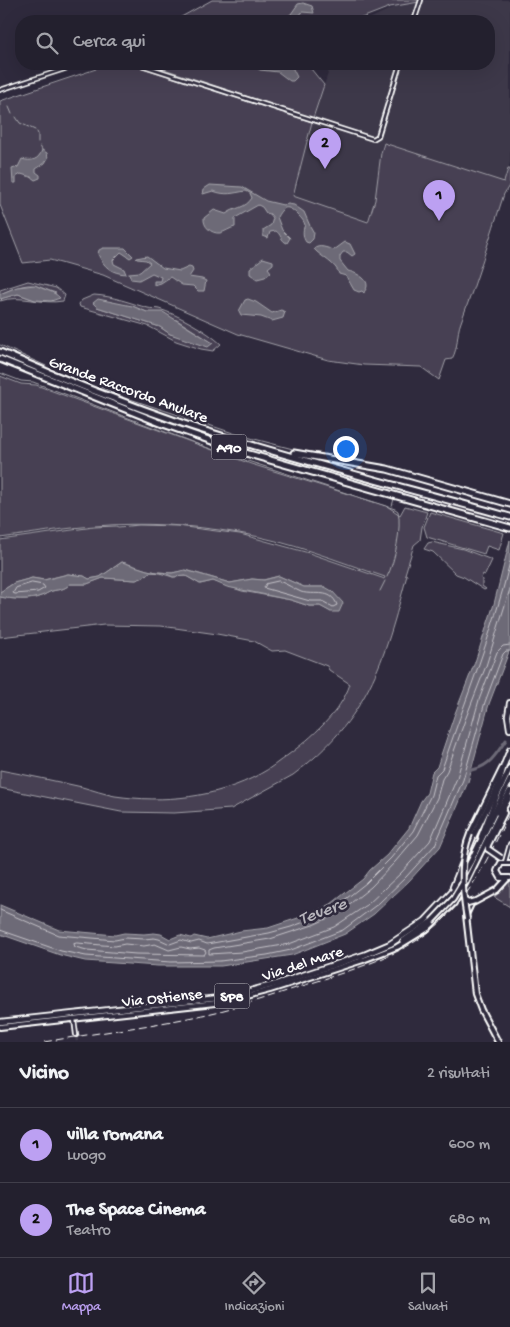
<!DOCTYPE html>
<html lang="it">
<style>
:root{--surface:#23202e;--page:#2f2d3a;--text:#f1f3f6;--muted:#a3a3aa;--line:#403e4a;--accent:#bca0f2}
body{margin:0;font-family:"Gochi Hand",sans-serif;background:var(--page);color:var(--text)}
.you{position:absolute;left:345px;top:448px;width:18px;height:18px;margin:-12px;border:4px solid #fff;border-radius:50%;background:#1a73e8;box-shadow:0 0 0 8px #1a73e833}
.badge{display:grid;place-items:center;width:32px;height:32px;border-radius:50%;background:var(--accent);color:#111;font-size:16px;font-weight:700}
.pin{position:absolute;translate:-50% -41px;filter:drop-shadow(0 1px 2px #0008)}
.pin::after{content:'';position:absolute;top:26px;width:18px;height:15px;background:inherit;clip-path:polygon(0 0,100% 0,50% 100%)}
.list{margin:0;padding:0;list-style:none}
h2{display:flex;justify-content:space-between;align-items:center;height:65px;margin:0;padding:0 20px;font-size:21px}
h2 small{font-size:16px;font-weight:400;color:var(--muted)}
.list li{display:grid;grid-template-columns:32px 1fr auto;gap:15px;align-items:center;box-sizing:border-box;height:75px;padding:0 20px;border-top:1px solid var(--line)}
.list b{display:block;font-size:19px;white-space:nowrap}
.list p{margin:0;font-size:16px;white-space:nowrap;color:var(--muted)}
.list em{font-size:16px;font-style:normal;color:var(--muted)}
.icon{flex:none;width:28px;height:28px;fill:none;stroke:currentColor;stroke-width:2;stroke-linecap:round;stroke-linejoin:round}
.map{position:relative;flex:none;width:510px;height:1042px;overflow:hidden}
.search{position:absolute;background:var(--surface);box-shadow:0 5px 20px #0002;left:15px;right:15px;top:15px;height:55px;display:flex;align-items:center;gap:12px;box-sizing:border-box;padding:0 18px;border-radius:20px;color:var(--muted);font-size:19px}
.sheet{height:215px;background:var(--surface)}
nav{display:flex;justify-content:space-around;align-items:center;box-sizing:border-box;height:70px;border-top:1px solid var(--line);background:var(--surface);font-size:14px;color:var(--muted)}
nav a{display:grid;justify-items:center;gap:2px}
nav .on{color:var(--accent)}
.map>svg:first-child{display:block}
</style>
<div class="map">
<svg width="510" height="1042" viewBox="0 0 510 1042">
<rect width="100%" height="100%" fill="#2f2a3d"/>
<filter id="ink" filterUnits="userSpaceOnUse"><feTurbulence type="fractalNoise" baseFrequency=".02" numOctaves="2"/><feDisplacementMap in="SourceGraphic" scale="10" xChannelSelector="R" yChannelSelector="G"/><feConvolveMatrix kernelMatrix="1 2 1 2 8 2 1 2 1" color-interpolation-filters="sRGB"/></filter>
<g filter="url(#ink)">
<path fill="#3c3749" d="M408,0h102v163l-6,19 -120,-39 -2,3 -6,52 -9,24 -74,-25 6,-17 -1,-6 14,-52 19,-58h158v-43h-124z"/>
<g fill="#464152" stroke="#a2a0a8" fill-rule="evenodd">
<path d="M212,0h208l-1,2 -29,5 -36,14h-180z"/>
<path d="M95,64h35l182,58 -19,74 75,26 7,-22 6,-47 3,-10 120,39 4,-13h2v15l-6,10c-14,43 -27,86 -43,128 -5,13 -2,24 -9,37l-6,1 -7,20 -18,-13 -57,-2 -36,-5 -90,-26 -135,-59 -53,-15 -27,3 -23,-58v-104l96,-32z"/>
<path d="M149,64h158l17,21 -11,33z"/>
<path d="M28,281l28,7 9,7 -2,6c-21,4 -43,-7 -63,0l3,-3 15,-4 17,6 21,-7c-7,-2 -13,-5 -19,-7 -11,-4 -27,4 -37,8v-4z"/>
<path d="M94,295c19,1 36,8 54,13 3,1 7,0 11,1 18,5 48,22 62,35l-8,7 -12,-2 -25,-8 -28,-15 -68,-19 -1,-3 3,-4zM132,306l15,6 30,8 36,23 -43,-9 -10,-7 -63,-20z"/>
<path d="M0,376l21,8 15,1 215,79 136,42 13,9 5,-9 22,6 -5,15 -2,13 -6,5 -9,29 2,1c-23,87 -39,144 -114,200l-62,34 -57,4 -53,-1 -121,-24v-18c27,5 55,11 82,17 11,3 22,7 33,9 48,7 102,2 145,-22 10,-5 19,-13 28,-19 23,-17 53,-43 62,-71l-21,-14 -2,-4 -42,-16 -13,1 -18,-10 -37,-7 -56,-8 -57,-1 -104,12v-40c11,2 30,4 41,-1 4,-1 7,-4 11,-5 8,-2 12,-1 18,-7h17l16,-6 33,2 14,-8h6l17,5 13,-1 14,8 13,-3 29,10 49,9 18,6h11l11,6 -6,-25h-21l-25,-11 -16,4 -11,-1 -22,4 -44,-13 -14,3 -15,-1 -10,-2 -25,-8 -22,15 -11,2 -5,-3 -16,-2 -24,6 -12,-2 -18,5 -14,9v-52l94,-13 22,-1 2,1 21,-2 38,1 63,8 69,19 73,25 2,1 1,-2c-47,-16 -97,-36 -146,-44 -48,-8 -96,-11 -144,-7 -32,2 -64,8 -95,12z"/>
<path d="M430,512l74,21 -5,17 -12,-4 -3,8 -57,-17 -3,-10z"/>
<path d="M432,542l31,7 29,11 -7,15 -2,-1 -2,4 1,2v6l4,3 -2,1 -20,-13 -8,-3 -23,-22 -9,-3 4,-6z"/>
<path d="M510,882v25l-16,-10 5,-4 7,-10z"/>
</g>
<g fill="#6d6a77" stroke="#a7a6ad">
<path d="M303,3l9,3 2,7 -12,-1 -5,9h-16l10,-7 7,-10z"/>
<path d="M250,64h16l9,4h6l10,-3 6,12 -4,4h-3l-12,-9 -18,-2z"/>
<path d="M42,150l5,3 1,5 -3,5 -9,6v3l4,3v3l-5,2 -4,-3 -10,-3 -5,3v6h-3l-1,-14 6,-2 4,-8c9,3 17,1 20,-9z"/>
<path d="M210,185l32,2 24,14 17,4 5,-1 6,1 10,7 6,14 4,7 -1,6 -4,4 -3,-1c-3,-4 -4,-12 -1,-17 -1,-4 -3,-6 -7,-10 -9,-9 -14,-11 -21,2l5,13 8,8 -3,5c-6,-2 -6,-9 -11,-12l-6,1 -2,6 -5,-2v-6l8,-5 2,-7 -3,-4 -4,-1 -4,-6 -4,-2 -23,13v9c-5,1 -10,5 -15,6 -9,1 -17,-7 -16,-15l10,-8 12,4c9,-7 19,-5 26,-16l-2,-5 -4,-2c-14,2 -19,5 -33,0l-10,3 1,-5z"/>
<path d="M345,242l5,2 5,10 -3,2 -5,-4h-4l-3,4v5l8,10c6,1 20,7 19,15 0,3 -3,5 -3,7l-2,-2 -3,1 -5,-2 -8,-14 -7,-2c-2,-10 -18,-17 -25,-25 5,-5 13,-1 20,1z"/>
<path d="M103,248h22l8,8 -3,2 -9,-6 -8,8 1,4 10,5 2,5c-15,-1 -22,-7 -28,-20l1,-4z"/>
<path d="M147,256l16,12 17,3 9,-4 3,1 1,3 -4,6 13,2 4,2 -2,10h-6l-5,-5 -11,-1 -12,-8 -9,6 -7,2v-4h6l1,-4 -9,-4 -13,7 -8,-1 -2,-6 11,-1 10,-9 -4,-3 -9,-1 -1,-1z"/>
<path d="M263,258l10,3v3l-5,4 3,4 -6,5 -8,2 -7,-5v-6z"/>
<path d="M35,285c9,5 19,6 25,13l-9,3 -16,-1 -17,-6 -18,5v-5l17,-7z"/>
<path d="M98,299l34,7 15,6h16l50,31 -5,4 -38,-13 -10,-7 -63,-20 -4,-4z"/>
<path d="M248,299l8,3 16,11 9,-3 4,2 -2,6 -11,3 -11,-4 -20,-2 -2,-4 6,-11z"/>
<path d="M510,540v109l-21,55 -21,78 -28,65 -31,34 -35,33 -29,20 -53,21 -71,11h-63l-73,-5 -25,-6 -60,-21v-29l59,25 56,5 9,-2 20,1 10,-1 7,1 9,5 10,-4 11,3 3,-2 13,3 34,-8 27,-3 42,-14 21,-10 32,-25 7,-9 17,-15 22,-27 12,-27 6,-8 5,-21 5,-5 17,-51 21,-54 19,-58z"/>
<path d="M122,562l25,8 10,2 15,1 13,-3 45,13 22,-4 12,1 15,-4 25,11h21l7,4 11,12 -4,9h-8l-11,-6h-11l-18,-6 -64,-13 -14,-6 -13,3 -14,-8 -13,1 -8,-4 -15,-1 -8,6 -6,2 -33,-2 -16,6h-17c-6,6 -10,5 -18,7 -4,1 -7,4 -11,5 -11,5 -30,3 -41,1v-5l14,-9 18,-5 12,2 24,-6 16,2 5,3 11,-2z"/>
</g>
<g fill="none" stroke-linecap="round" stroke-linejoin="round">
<g stroke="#c5c3c9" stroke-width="1">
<path d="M279,581c8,3 15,8 22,11 14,4 30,-4 36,13l-4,2 -11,-6h-12l-46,-13 2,-4z"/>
<path d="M32,583l11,2 2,3 -7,4 -23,2 -2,-1 3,-5z"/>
<path d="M510,589l-24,77 -21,54 -18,51 -5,8 -5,19 -19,37 -23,27 -24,25 -34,27 -24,11 -43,14 -56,9 -5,2v4l33,-2 47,-8 45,-17 33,-22 34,-32 29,-32 27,-63 22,-78 18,-48 6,-6 7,-1"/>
<path d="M0,910l58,25 57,5 10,-2 19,1 10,-1 5,1 11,5 11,-4 10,3 8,-2 8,3 62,-11 22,-6 21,-8 21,-11 14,-10 19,-15 25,-25 22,-27 18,-36 5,-20 6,-6c23,-69 51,-136 68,-207"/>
<path d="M0,930l61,21 25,5 85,6 49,-1 47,-6 24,-5 52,-20 36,-27 27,-26 29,-32 28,-65 22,-78 18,-48 3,-3h4"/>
<path d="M77,943l38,3 10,-2 19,2 11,-2 14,6 12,-3 9,2 9,-1 6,2 1,2 -2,3 -68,-1 -49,-4 -12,-3 -1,-3z"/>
</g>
<g stroke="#a7a6ad" stroke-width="1">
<path d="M9,107l3,7"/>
<path d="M16,117l4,6 15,7"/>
<path d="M37,132l1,2v8"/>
<path d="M40,146l2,4"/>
<path d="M0,345l46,21"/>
<path d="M0,373l21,8 12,1 175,66 187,61 3,2c4,16 -3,51 -11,66"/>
<path d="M101,387l22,10"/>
<path d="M130,399l109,36 73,19"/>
<path d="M341,458l15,3"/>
<path d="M392,506l2,-7"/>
<path d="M380,591l5,-10"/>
</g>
<path stroke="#6d6a77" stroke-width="3" d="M467,771c22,-3 27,-14 39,-31"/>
<path stroke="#443f50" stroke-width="2.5" stroke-dasharray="2.5 1" stroke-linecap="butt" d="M76,1035l1,7"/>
<g stroke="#fff" stroke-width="6">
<g id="street">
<path d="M414,21l7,-21"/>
<path d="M138,64l235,75 5,-3 22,-72"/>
<path d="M0,90l80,-26"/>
<path d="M505,862l5,-18"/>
<path d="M74,1019l2,16"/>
</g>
</g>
<g stroke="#fff" stroke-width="8">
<g id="secondary">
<path d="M470,834l32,-65"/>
<path d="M488,849v-4l16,-32"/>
<path d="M510,863h-9l-4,8 4,7h9"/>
<path d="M403,941l29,-20"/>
<path d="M0,1027l224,-25 46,-12 93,-30 34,-13 31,-19 26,-25 11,-19 33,-67 12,-20"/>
<path d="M498,1042l-17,-32 -6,-16 -9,-79 5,-11 26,-14 10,-11"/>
</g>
</g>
<g stroke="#fff" stroke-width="8">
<g id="primary">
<path d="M510,703l-2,13 2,13"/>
<path d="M498,813l12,-22"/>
<path d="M481,837l15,-39 14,-30"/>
<path d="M453,887l21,-52 24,-49 6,-21 6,-15"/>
<path d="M0,1022l228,-25 48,-13 88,-29 26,-11 35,-23 29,-31 17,-29 39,-81"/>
</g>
</g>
<g stroke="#fff" stroke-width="9">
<g id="highway">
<path d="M0,352c62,27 126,52 190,74 105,34 213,61 320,91"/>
<path d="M0,359l163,65 86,30 261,74"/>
<path d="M294,453l93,16 123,35"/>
</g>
</g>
<use href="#street" stroke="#2f2a3d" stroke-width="2.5"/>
<use href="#secondary" stroke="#2f2a3d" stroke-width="4"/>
<use href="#primary" stroke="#2f2a3d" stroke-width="4.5"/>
<use href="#highway" stroke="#2f2a3d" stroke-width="5"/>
<path stroke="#fff" stroke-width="1" stroke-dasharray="8 4" stroke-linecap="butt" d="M44,1042c57,-10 116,-17 172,-30 36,-9 70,-21 105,-32 46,-15 93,-29 127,-65 29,-29 44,-66 62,-103"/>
<g stroke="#fff" stroke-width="8" stroke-linecap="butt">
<g id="secondary-bridge">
<path d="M488,849l13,9"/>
<path d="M465,901l3,2 7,-2"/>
<path d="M467,919c-5,-27 -8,-59 3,-85"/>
<path d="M432,921l21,-22 9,-15"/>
</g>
</g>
<use href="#secondary-bridge" stroke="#2f2a3d" stroke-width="4"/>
</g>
</g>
<g text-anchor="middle" stroke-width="5" stroke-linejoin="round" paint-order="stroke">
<g fill="#2f2a3d" stroke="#c1bfc5" stroke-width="1">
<rect x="211.5" y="434.5" width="35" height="25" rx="4"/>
<rect x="214.5" y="983.5" width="35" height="25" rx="4"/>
</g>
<g font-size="15" font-weight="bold" fill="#fff">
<text x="229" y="452">A90</text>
<text x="232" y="1001">SP8</text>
</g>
<g font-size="16" fill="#fff" stroke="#2f2a3d">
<text transform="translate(129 388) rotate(20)" y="6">Grande Raccordo Anulare</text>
<text transform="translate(302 962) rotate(-18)" y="6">Via del Mare</text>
<text transform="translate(162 996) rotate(-6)" y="6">Via Ostiense</text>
</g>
<g font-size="18" font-style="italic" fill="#b6b4bb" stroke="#2f2a3d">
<text transform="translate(322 910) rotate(-20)" y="6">Tevere</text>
</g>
</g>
</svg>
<div class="you"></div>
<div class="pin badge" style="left:439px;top:221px">1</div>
<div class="pin badge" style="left:325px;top:169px">2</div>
<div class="search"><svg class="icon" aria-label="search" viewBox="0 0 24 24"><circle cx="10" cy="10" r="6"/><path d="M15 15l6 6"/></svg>Cerca qui</div>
</div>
<section class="sheet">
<h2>Vicino<small>2 risultati</small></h2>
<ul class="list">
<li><span class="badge">1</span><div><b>villa romana</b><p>Luogo</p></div><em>600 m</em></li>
<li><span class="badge">2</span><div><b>The Space Cinema</b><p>Teatro</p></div><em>680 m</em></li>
</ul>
</section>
<nav>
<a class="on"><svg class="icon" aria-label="map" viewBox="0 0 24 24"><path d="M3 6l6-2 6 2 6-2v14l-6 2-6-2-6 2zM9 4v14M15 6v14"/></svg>Mappa</a>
<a><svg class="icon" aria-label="directions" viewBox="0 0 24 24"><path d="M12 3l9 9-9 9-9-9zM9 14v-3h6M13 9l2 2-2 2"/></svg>Indicazioni</a>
<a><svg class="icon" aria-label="saved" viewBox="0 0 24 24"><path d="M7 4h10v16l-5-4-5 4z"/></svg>Salvati</a>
</nav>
